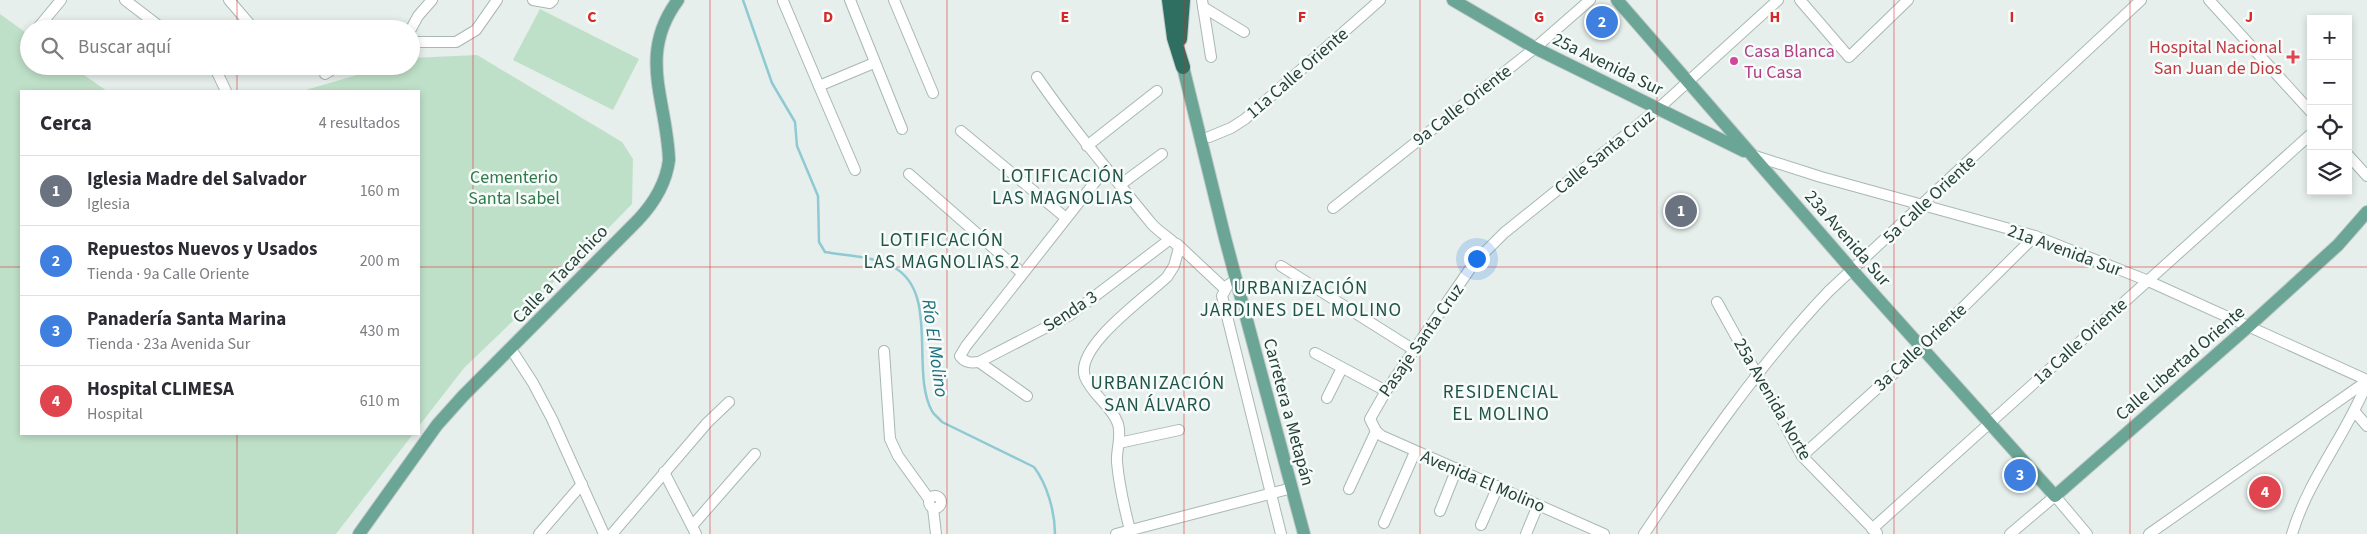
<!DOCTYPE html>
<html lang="es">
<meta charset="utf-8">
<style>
:root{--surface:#fff;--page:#f7f7f7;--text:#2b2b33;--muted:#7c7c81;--line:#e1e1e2;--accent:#855347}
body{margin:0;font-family:"Source Sans 3",sans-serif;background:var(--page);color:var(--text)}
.controls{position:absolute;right:15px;top:15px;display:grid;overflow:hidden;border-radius:0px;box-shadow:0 2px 8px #0003}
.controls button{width:45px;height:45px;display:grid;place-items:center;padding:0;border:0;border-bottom:1px solid var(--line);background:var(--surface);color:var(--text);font:25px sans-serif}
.you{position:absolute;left:1476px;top:258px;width:18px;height:18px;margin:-12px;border:4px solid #fff;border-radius:50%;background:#1a73e8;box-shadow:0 0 0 8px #1a73e833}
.badge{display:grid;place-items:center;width:32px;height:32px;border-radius:50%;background:var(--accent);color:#fff;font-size:16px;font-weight:700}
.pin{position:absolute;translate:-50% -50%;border:2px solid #fff;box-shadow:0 1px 5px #0006}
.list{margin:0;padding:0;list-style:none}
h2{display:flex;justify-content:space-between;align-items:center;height:65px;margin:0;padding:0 20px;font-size:21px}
h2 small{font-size:16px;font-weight:400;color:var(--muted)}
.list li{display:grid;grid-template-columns:32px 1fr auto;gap:15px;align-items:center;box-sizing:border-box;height:70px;padding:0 20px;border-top:1px solid var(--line)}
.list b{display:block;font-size:19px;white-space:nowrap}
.list p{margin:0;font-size:16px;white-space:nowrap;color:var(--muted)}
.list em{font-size:16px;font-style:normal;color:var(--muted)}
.icon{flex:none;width:28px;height:28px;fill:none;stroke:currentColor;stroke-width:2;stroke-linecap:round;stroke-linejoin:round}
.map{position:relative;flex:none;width:2367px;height:534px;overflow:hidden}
.search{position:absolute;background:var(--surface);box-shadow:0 2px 8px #0003;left:20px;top:20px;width:400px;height:55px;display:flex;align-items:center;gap:12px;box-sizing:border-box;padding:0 18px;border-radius:28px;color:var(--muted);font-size:19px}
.panel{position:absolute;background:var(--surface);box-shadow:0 2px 8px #0003;left:20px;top:90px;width:400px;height:345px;border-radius:0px}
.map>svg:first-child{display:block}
</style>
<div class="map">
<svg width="2367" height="534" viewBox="0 0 2367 534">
<rect width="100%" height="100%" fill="#e6efeb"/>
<g fill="#bfe0c8">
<path d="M540,9l99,50 -26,51 -100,-50z"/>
<path d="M0,14l29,21v31h42l36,25h-86v343h392l-77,100h-336z"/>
<path d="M477,55l145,87 11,17 -1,45 -42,43 -126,121 -45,58v-335h-117l86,-25h23v-8z"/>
</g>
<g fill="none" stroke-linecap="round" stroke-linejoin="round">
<path stroke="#8ec9d4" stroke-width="2.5" d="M743,0l29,83 23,39 2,24 21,50 1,46 6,10c22,4 49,4 68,15 47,24 17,105 39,144 2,4 7,7 10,11l92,45c13,17 21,45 21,67"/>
<g stroke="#a8b8b2" stroke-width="12">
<g id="minor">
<path d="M125,0l38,29"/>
<path d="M229,0l25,29"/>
<path d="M533,0l17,3 3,-3"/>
<path d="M850,0l52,129"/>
<path d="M894,0l39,93"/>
<path d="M1202,0l9,57"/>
<path d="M1800,0l49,57 59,-57"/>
<path d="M2209,0l102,112"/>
<path d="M783,1l36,85"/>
<path d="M1203,7l41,25"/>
<path d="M37,29l24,-29"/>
<path d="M411,29l7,-13 14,-16"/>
<path d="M411,42h45l20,-12 21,-30"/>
<path d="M214,66l12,25"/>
<path d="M325,74l13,-8"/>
<path d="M1037,77c35,51 75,98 114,146 7,9 25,19 28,25l-5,18 -7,11c-21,20 -93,70 -82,100 7,18 27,29 33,47 4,13 -2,26 -1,38 2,24 8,49 14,72"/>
<path d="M961,131l105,87"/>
<path d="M1209,137l22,-9 14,-9 135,-119"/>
<path d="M1087,146l70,-55"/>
<path d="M1752,155l69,22 214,59 111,44 221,100"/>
<path d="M2348,155l19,21"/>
<path d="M1106,168l-140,178 -6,10c5,7 11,7 19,6l91,-47 99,-75"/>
<path d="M855,170l-36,-84 55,-23"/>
<path d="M909,174l113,99"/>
<path d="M1120,185l42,-31"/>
<path d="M1333,208l202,-160 55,-48"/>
<path d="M1177,244l48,45"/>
<path d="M1281,266l133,84"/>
<path d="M1236,280l-8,5 -6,11 59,238"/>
<path d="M1717,302l85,154 75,77"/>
<path d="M511,349l22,34 19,36 52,115"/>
<path d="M884,351l6,88 8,17 31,43"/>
<path d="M1315,353l71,38"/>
<path d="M979,362l48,34"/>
<path d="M1327,398l15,-30"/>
<path d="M2355,412l12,14"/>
<path d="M1119,443l60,-13"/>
<path d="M1802,456l120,-108 113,-112"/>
<path d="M664,472l32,62"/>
<path d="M1349,489l27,-58"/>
<circle cx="935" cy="502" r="6"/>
<path d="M933,508l3,26"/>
<path d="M1440,511l17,-43"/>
<path d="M1384,523l31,-71"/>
<path d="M1481,525l17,-39"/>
<path d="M692,526l63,-72"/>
<path d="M1872,529l439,-395"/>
<path d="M539,534l43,-50"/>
<path d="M612,534l95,-111 22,-21"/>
<path d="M1116,534l176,-46"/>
<path d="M1526,534l12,-29"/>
<path d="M1604,534l-222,-98 -6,-5 -6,-12 16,-28 88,-128 30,-30 155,-125 119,-108"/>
<path d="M1644,534c55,-82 117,-172 185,-243l312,-291"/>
<path d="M2010,534l45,-38 32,38"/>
<path d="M2149,534l218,-153"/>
<path d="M2292,534c16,-54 54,-99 75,-151"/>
</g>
</g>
<g stroke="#c2cac8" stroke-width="14">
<g id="major">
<path d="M1453,0l82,48 209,103"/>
<path d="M1617,0l235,270 203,226 194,-170 89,-81 29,-33"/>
<path d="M1183,67l42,171 79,296"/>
<path d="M359,534l78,-109 26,-29 175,-176c16,-17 28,-36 31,-60 -2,-60 -32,-105 9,-160"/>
</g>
</g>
<g stroke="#c2cac8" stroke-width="16">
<g id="highway">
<path d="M1169,0l5,38 9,29"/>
<path d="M1180,39l3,-39"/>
</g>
</g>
<use href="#minor" stroke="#fff" stroke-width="10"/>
<use href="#major" stroke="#6aa596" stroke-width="12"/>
<use href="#highway" stroke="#2f6f62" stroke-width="14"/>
</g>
<path fill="none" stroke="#d62828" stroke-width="1" stroke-opacity="0.55" d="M237,0v29M473,0v534M710,0v534M947,0v534M1184,0v534M1420,0v534M1657,0v534M1894,0v534M2130,0v534M237,66v25M0,267h21M419,267h1948M237,434v100"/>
<path fill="#e0444e" stroke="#f7fbf9" stroke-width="2" d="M2290.5 49.5h5v5h5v5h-5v5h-5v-5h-5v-5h5z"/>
<circle fill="#d1479c" stroke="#f7fbf9" stroke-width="2" cx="1734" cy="61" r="5"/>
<g text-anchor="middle" stroke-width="5" stroke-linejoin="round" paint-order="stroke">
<g font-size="18" fill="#be3a42" stroke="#f7fbf9" text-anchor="end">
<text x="2282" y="53">Hospital Nacional<tspan x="2282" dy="21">San Juan de Dios</tspan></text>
</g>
<g font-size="18" fill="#b23c85" stroke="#f7fbf9" text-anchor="start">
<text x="1744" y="57">Casa Blanca<tspan x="1744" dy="21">Tu Casa</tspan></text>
</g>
<g font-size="18" fill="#24423a" stroke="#f7fbf9">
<text transform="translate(1608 64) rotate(26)" y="6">25a Avenida Sur</text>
<text transform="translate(1297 73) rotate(-41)" y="6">11a Calle Oriente</text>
<text transform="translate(1462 105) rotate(-38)" y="6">9a Calle Oriente</text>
<text transform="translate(1604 152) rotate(-39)" y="6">Calle Santa Cruz</text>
<text transform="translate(1929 199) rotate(-43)" y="6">5a Calle Oriente</text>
<text transform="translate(1848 238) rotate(49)" y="6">23a Avenida Sur</text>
<text transform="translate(2065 250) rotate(20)" y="6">21a Avenida Sur</text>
<text transform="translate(560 274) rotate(-46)" y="6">Calle a Tacachico</text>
<text transform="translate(1070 311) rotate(-33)" y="6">Senda 3</text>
<text transform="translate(1421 340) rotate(-55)" y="6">Pasaje Santa Cruz</text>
<text transform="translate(2080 341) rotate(-42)" y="6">1a Calle Oriente</text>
<text transform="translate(1920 347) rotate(-43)" y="6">3a Calle Oriente</text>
<text transform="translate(2180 363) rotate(-41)" y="6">Calle Libertad Oriente</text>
<text transform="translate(1773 399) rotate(60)" y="6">25a Avenida Norte</text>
<text transform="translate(1289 412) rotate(75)" y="6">Carretera a Metapán</text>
<text transform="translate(1483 481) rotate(23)" y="6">Avenida El Molino</text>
</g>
<g font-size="18" fill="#2d7a4b" stroke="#f7fbf9">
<text x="514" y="183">Cementerio<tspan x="514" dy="21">Santa Isabel</tspan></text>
</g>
<g font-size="19" letter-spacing="1" fill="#1f5548" stroke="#f7fbf9">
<text x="1063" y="182">LOTIFICACIÓN<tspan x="1063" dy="22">LAS MAGNOLIAS</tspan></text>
<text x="942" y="246">LOTIFICACIÓN<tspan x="942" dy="22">LAS MAGNOLIAS 2</tspan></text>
<text x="1301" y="294">URBANIZACIÓN<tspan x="1301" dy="22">JARDINES DEL MOLINO</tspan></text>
<text x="1158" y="389">URBANIZACIÓN<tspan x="1158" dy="22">SAN ÁLVARO</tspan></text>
<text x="1501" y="398">RESIDENCIAL<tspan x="1501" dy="22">EL MOLINO</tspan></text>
</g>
<g font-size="19" font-style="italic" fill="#1c6f80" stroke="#f7fbf9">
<text transform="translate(936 348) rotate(82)" y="7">Río El Molino</text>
</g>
</g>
<g font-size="16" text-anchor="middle" font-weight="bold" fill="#d62828" stroke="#f7fbf9" stroke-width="5" stroke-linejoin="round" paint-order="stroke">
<text x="592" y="22">C</text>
<text x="828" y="22">D</text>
<text x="1065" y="22">E</text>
<text x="1302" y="22">F</text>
<text x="1539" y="22">G</text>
<text x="1775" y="22">H</text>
<text x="2012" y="22">I</text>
<text x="2249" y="22">J</text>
</g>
</svg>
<div class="controls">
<button>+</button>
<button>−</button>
<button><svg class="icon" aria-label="locate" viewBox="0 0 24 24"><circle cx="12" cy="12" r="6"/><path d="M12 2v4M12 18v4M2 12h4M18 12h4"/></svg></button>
<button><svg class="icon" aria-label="layers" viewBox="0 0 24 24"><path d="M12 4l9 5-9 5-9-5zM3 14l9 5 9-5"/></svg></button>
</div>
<div class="you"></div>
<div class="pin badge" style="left:1681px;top:211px;background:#6b7280">1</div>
<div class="pin badge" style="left:1602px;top:22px;background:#3f7fe0">2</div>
<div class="pin badge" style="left:2020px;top:475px;background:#3f7fe0">3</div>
<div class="pin badge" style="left:2265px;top:492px;background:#e0444e">4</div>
<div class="search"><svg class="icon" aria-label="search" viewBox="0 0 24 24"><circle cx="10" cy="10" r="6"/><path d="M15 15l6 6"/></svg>Buscar aquí</div>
<section class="panel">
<h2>Cerca<small>4 resultados</small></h2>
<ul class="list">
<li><span class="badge" style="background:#6b7280">1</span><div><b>Iglesia Madre del Salvador</b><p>Iglesia</p></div><em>160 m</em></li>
<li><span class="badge" style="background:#3f7fe0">2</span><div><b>Repuestos Nuevos y Usados</b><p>Tienda · 9a Calle Oriente</p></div><em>200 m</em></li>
<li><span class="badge" style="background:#3f7fe0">3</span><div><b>Panadería Santa Marina</b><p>Tienda · 23a Avenida Sur</p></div><em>430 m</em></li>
<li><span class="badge" style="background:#e0444e">4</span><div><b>Hospital CLIMESA</b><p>Hospital</p></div><em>610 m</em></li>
</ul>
</section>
</div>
